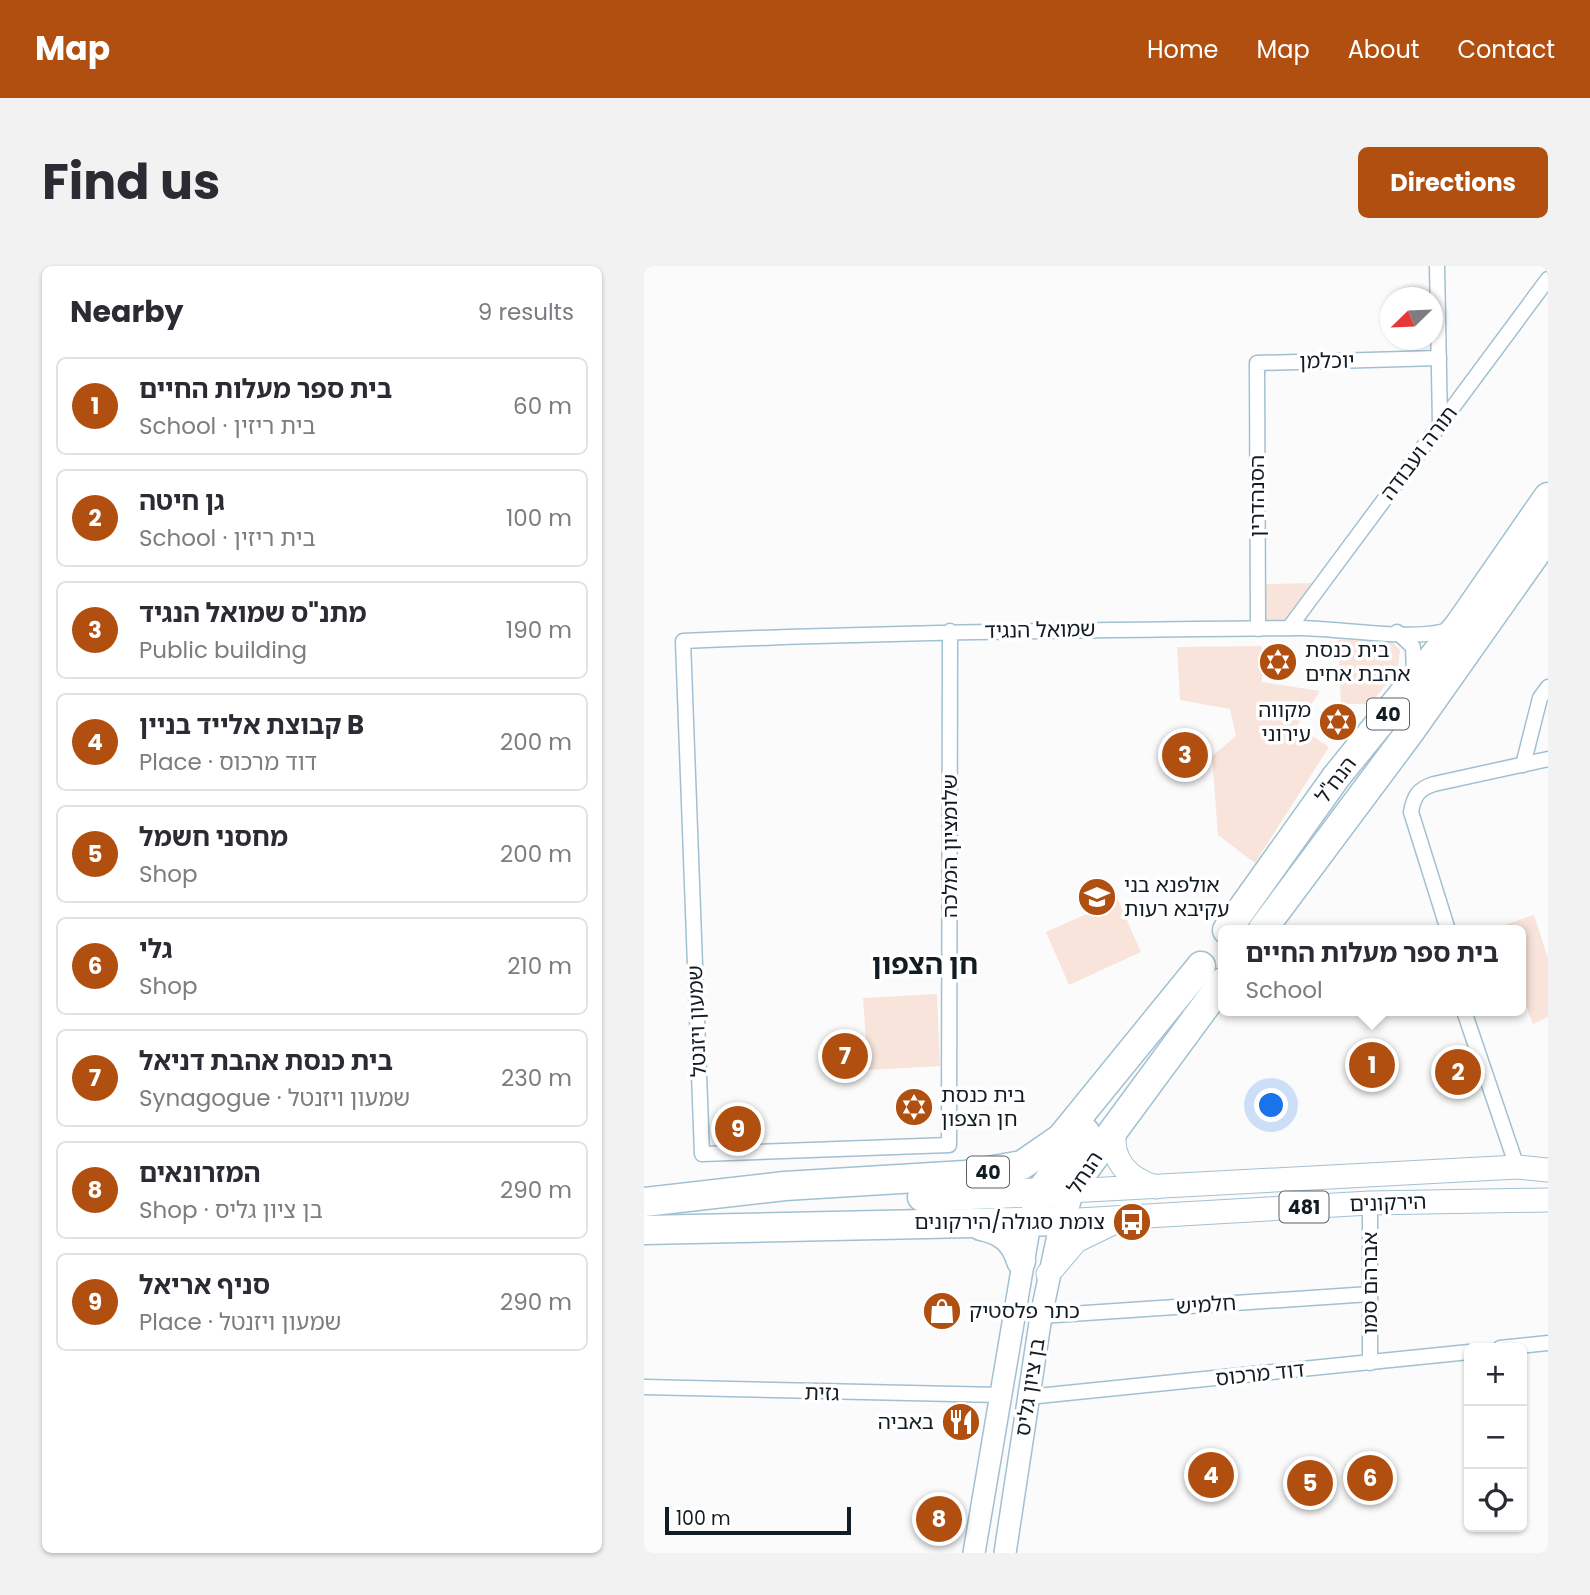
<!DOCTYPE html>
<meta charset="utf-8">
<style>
:root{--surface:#fff;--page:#f2f2f3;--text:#2b2b33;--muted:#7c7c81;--line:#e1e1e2;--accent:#b04f0f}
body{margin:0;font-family:Poppins,"Noto Sans Hebrew",sans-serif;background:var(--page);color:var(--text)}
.controls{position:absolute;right:21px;bottom:21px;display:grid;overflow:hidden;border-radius:10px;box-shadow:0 2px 5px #0004}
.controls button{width:63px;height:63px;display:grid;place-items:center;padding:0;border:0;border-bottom:2px solid var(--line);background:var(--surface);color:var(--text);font:35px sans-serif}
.compass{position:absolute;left:736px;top:21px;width:63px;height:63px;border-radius:50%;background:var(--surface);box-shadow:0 2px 5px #0004;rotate:247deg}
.scale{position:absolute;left:21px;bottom:18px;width:186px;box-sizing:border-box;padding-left:7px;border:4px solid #111d23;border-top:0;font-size:19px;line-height:24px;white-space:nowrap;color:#111d23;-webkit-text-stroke:5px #fff;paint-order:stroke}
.you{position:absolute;left:628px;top:840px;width:24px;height:24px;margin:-18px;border:5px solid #fff;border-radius:50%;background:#1a73e8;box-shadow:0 0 0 10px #1a73e833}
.badge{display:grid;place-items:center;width:46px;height:46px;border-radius:50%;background:var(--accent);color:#fff;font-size:23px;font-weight:700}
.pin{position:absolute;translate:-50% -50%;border:4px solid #fff;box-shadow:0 2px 7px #0006}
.popup{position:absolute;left:574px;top:659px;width:308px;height:91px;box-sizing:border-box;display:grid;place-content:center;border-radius:10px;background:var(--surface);filter:drop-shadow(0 2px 5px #0005);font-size:23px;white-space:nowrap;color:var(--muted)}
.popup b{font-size:26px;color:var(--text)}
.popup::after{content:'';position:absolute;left:50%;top:100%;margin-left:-14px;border:14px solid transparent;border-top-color:var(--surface)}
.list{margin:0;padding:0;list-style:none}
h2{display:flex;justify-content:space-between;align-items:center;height:91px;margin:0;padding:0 28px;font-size:30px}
h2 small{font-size:23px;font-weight:400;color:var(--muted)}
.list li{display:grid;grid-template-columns:46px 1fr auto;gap:21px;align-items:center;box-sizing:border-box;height:98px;margin:0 14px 14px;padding:0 14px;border:2px solid var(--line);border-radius:10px}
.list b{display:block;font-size:26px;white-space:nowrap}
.list p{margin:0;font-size:23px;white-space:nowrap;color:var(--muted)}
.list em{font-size:23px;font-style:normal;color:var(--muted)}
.icon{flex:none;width:38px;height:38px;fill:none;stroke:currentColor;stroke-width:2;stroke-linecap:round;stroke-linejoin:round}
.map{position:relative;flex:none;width:904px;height:1287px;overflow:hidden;border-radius:10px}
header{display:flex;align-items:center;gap:42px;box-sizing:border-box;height:98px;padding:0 35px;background:var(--accent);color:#fff}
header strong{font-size:33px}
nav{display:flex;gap:38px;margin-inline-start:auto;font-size:24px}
.intro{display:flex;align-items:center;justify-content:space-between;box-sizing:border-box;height:168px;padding:0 42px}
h1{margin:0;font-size:49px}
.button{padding:18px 32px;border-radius:10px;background:var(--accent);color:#fff;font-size:24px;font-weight:700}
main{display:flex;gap:42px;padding:0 42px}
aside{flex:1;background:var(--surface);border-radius:10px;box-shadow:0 2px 5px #0004}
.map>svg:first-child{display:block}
</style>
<header>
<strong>Map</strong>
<nav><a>Home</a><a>Map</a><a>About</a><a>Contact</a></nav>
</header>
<div class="intro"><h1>Find us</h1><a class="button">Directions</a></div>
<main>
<aside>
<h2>Nearby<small>9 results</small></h2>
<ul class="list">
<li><span class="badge">1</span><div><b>בית ספר מעלות החיים</b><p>School · בית ריזין</p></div><em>60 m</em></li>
<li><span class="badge">2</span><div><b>גן חיטה</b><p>School · בית ריזין</p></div><em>100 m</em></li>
<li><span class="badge">3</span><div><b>מתנ&quot;ס שמואל הנגיד</b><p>Public building</p></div><em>190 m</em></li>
<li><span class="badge">4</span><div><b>קבוצת אלייד בניין B</b><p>Place · דוד מרכוס</p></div><em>200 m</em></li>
<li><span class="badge">5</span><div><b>מחסני חשמל</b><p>Shop</p></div><em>200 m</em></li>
<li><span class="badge">6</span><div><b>גלי</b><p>Shop</p></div><em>210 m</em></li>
<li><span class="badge">7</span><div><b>בית כנסת אהבת דניאל</b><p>Synagogue · שמעון ויזנטל</p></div><em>230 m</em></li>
<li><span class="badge">8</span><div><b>המזרונאים</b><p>Shop · בן ציון גליס</p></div><em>290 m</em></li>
<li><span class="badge">9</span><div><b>סניף אריאל</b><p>Place · שמעון ויזנטל</p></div><em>290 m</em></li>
</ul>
</aside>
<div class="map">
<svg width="904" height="1287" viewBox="0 0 904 1287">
<rect width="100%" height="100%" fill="#fbfbfb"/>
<g fill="#f8e4da">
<path d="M670,317l-27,39 -24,1 1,-39z"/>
<path d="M745,373l11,11 -2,18 -27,36h-30l-3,-64z"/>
<path d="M618,380v36l58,9 -23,35 32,21 -74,116 -37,-28 -6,-79 24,-20 -6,-27 -50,-9 -3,-53z"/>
<path d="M474,634l23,52 -72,33 -23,-53z"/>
<path d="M890,649l14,43v59l-15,7 -12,-31v-63h-32z"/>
<path d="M293,728l3,72 -72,4 -5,-72z"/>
</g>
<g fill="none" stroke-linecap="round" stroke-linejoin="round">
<g stroke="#a1c1d2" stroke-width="17">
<g id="street">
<path d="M793,0l3,158"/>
<path d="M645,362l259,-349"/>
<path d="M614,363l-1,-266 182,-5"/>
<path d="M306,365l-1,514 -247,9 -19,-513c206,-9 411,-11 617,-13 38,0 123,15 153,0"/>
<path d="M753,366l16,15 1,25"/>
<path d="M879,499l17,-67 8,-11"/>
<path d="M804,664l-37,-118c3,-16 7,-23 23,-28l114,-25"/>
<path d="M820,745l53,156"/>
<path d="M397,1050l329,-22"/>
<path d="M856,1082l48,-5"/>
<path d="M726,1097v-160"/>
<path d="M0,1121l356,8"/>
<path d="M384,1131l441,-45"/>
</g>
</g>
<g stroke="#a1c1d2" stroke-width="24">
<g id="secondary">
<path d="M330,1287l56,-330"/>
<path d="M361,1287l36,-237 20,-95"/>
</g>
</g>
<g stroke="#a1c1d2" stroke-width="25">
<g id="primary">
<path d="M471,863c-6,30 13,50 41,58"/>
<path d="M425,925l448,-24 31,3"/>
<path d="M417,955l309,-18 178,-3"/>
<path d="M404,1008l28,-33 37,-18"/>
</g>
</g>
<g stroke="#a1c1d2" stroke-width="31">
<g id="highway">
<path d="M583,664l109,-153 124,-153 88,-127"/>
<path d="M618,664l147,-197 139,-197"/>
<path d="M278,931l147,-6"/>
<path d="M0,936l141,-16 180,-11 57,-10 39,-27 140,-172"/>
<path d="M392,939l4,-13 45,-60"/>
<path d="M337,960c21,4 34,14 40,35"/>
<path d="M0,964l417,-9 8,-30 154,-209"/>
</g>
</g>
<use href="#street" stroke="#fff" stroke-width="14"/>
<use href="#secondary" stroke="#fff" stroke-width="21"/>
<use href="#primary" stroke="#fff" stroke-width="23"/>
<use href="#highway" stroke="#fff" stroke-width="28"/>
</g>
<defs>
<g id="synagogue-disc" transform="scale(2.0125)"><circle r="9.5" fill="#b04f0f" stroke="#fff"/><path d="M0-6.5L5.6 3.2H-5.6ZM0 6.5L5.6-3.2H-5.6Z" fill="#fff"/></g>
<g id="school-disc" transform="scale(2.0125)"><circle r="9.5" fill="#b04f0f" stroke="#fff"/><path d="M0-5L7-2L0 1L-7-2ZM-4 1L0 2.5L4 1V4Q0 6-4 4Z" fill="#fff"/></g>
<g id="bus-disc" transform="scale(2.0125)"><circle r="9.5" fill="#b04f0f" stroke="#fff"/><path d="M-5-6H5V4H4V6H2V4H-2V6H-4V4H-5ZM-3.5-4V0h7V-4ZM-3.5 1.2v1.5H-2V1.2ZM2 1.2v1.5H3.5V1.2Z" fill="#fff"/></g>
<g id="shop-disc" transform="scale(2.0125)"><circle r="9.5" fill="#b04f0f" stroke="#fff"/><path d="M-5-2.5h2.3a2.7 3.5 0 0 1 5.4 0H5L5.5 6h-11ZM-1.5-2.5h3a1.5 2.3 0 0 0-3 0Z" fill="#fff"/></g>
<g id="restaurant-disc" transform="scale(2.0125)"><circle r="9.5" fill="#b04f0f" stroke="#fff"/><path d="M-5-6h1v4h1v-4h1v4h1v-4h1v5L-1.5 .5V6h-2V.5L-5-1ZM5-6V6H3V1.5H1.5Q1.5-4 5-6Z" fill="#fff"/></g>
</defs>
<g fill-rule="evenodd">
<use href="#synagogue-disc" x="634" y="396"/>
<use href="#synagogue-disc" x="694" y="456"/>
<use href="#school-disc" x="453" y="631"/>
<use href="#synagogue-disc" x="270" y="841"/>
<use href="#bus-disc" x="488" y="956"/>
<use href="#shop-disc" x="298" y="1045"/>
<use href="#restaurant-disc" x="317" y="1156"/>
</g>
<g text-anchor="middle" stroke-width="7" stroke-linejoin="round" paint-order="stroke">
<g fill="#fff" stroke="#586165" stroke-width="2">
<rect x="723" y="432.5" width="42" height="31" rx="5"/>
<rect x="323" y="890.5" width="42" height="31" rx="5"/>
<rect x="635.5" y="925.5" width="49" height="31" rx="5"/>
</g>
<g font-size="19" font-weight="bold" fill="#111d23">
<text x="744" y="455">40</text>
<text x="344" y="913">40</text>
<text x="660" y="948">481</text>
</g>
<g font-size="21" fill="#111d23" stroke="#fff">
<text transform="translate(683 95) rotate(-1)" y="7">יוכלמן</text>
<text transform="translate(775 187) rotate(-53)" y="7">תורה ועבודה</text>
<text transform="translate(613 230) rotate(-90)" y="7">הסנהדרין</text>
<text transform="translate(396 364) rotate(-1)" y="7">שמואל הנגיד</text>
<text transform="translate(692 514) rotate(-53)" y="7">הנח"ל</text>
<text transform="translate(306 580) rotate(-90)" y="7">שלומציון המלכה</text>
<text transform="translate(53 755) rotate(-92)" y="7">שמעון ויזנטל</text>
<text transform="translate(441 907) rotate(-57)" y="7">הנחל</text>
<text transform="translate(744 937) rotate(-2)" y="7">הירקונים</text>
<text transform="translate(726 1017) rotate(-90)" y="7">אברהם סמו</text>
<text transform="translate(562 1039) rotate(-4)" y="7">חלמיש</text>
<text transform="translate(616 1108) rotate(-6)" y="7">דוד מרכוס</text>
<text transform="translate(386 1121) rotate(-81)" y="7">בן ציון גליס</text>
<text transform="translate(178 1127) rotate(2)" y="7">גזית</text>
</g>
<g font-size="21" fill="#111d23" stroke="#fff" text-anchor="start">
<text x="661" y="391">בית כנסת<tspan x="661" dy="24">אהבת אחים</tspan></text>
<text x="667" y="451" text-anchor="end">מקווה<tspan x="667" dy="24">עירוני</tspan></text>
<text x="480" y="626">אולפנא בני<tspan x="480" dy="24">עקיבא רעות</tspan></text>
<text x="297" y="836">בית כנסת<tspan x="297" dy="24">חן הצפון</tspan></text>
<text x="461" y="963" text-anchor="end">צומת סגולה/הירקונים</text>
<text x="325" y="1052">כתר פלסטיק</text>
<text x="290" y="1163" text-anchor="end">באביה</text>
</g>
<g font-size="28" font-weight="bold" fill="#111d23" stroke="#fff">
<text x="281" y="708">חן הצפון</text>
</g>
</g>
</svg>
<div class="controls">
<button>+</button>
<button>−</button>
<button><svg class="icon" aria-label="locate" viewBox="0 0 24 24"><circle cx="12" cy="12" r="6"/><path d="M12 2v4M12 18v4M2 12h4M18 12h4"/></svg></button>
</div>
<svg class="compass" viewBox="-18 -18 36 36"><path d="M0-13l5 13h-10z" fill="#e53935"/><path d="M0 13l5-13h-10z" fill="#7c7c81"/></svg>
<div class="scale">100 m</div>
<div class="you"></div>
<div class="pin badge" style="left:728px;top:799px">1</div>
<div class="popup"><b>בית ספר מעלות החיים</b>School</div>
<div class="pin badge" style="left:814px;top:806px">2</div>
<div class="pin badge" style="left:541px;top:489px">3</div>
<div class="pin badge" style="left:567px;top:1209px">4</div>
<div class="pin badge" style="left:666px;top:1217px">5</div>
<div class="pin badge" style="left:726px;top:1212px">6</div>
<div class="pin badge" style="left:201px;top:790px">7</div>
<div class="pin badge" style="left:295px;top:1253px">8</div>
<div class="pin badge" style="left:94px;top:863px">9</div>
</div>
</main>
